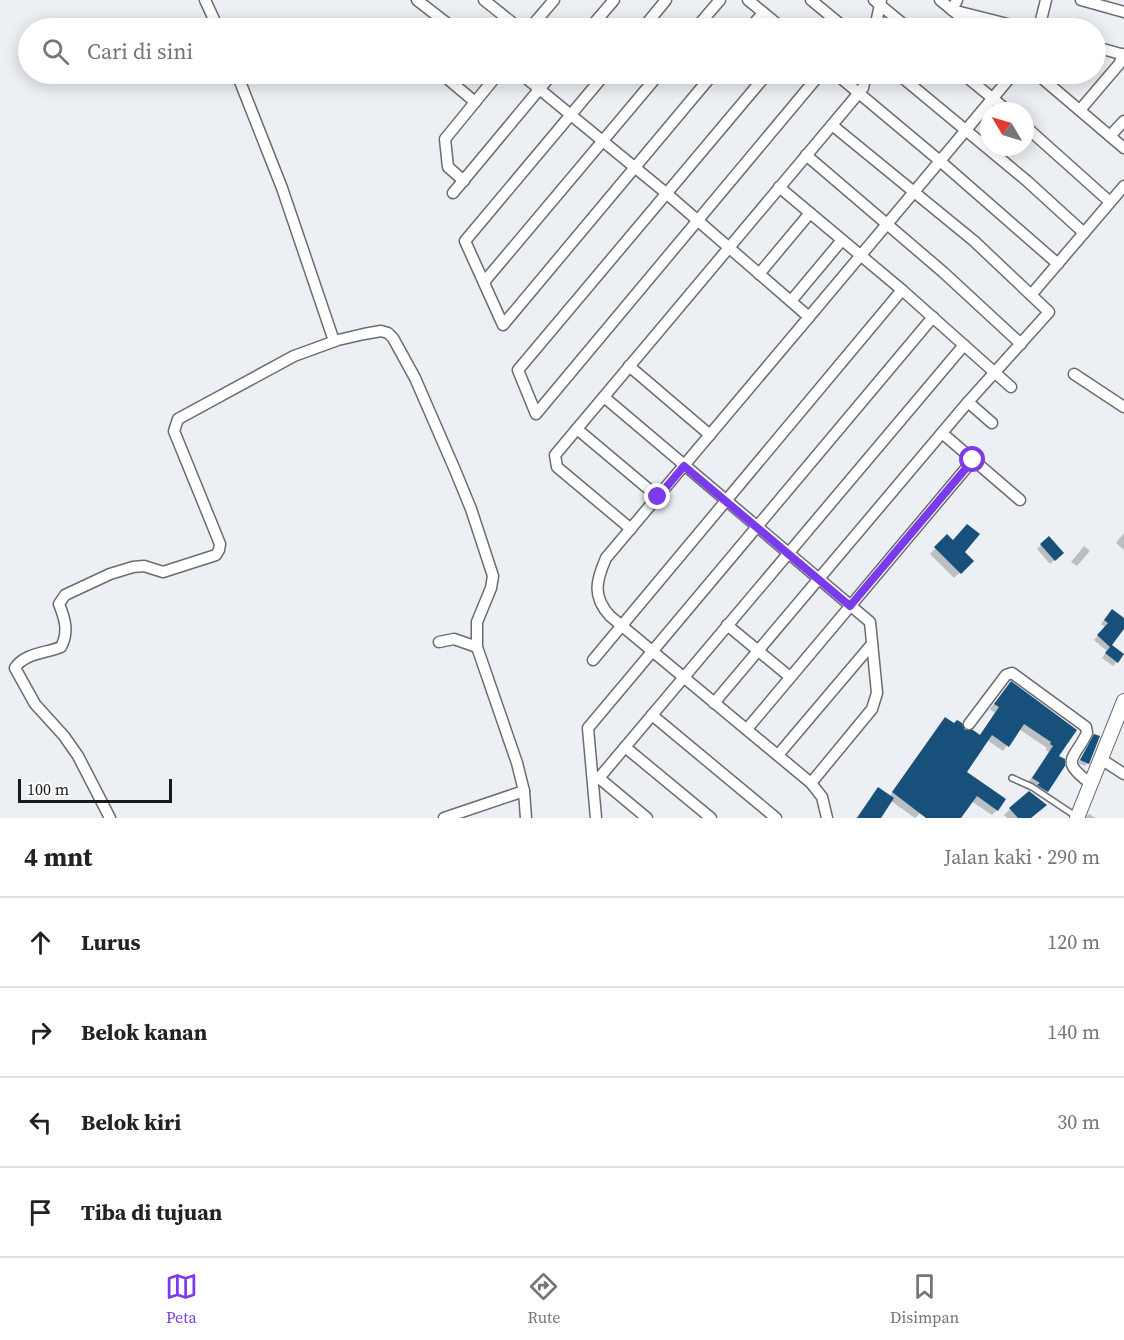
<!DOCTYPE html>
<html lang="id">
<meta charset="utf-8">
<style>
:root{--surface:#fff;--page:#f6f6f6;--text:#222;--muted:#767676;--line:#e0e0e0;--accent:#7c3aed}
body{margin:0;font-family:"Source Serif 4",serif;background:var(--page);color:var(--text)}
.compass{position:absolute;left:980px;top:102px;width:54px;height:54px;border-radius:50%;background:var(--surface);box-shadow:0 3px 15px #0003;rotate:308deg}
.scale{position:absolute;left:18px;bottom:15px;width:154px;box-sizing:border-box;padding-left:6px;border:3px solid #18191a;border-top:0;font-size:16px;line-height:21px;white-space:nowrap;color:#18191a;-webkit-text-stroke:4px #fff;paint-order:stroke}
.stop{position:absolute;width:18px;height:18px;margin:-14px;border:4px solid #7c3aed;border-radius:50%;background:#fff}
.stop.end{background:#7c3aed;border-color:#fff;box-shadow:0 2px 6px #0008}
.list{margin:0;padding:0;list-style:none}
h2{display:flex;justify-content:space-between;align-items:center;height:78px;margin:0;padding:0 24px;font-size:26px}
h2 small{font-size:20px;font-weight:400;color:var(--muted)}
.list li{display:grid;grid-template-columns:39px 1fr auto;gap:18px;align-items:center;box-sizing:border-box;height:90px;padding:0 24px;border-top:2px solid var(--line)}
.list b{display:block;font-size:22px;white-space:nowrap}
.list em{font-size:20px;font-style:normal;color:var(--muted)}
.icon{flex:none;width:33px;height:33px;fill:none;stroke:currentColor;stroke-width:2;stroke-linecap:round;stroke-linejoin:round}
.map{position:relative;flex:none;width:1124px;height:818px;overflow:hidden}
.search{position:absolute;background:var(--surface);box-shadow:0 3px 15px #0003;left:18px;right:18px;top:18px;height:66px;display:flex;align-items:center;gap:15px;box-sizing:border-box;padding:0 21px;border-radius:33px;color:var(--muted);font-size:22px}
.sheet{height:438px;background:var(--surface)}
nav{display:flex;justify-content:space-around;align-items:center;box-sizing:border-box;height:84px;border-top:2px solid var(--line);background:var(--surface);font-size:16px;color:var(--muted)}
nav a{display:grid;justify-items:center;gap:3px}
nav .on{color:var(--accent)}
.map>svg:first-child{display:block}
</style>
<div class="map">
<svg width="1124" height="818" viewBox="0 0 1124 818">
<rect width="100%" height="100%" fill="#eceff3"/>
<g fill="#0003">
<path d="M1124,533v17l-8,-7z"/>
<path d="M947,536l25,25 -18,17 -24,-24z"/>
<path d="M1048,538l14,15 -12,11 -13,-15z"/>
<path d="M1084,546l6,5 -13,15 -6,-4z"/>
<path d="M1108,615l16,5v7l-14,18 13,10 -10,11 -11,-8 5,-7 -13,-11 11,-13 -4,-3z"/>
<path d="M1006,688l69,42 -18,26 -10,35 -5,5 -14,-13 21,-31 -3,-2 1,-2 -28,-19 -16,22 -16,-11 -22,33 32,37 -5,5 -21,-14 -12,17h-24l-15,-5 -5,5 -24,-17 -11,16 2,1h-26l22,-29 11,8 56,-78 19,13 15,4 16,-23 -5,-4z"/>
<path d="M1092,739l-4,24 -3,3 -7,-3z"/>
<path d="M1010,809l20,9h-23l-3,-3z"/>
<path d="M1089,814l7,4h-11z"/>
</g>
<g fill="#17507b">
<path d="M967,524l13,10 -15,18 9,9 -13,13 -27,-27 13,-13 6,6z"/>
<path d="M1049,536l15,17 -9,8 -15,-17z"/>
<path d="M1112,609l12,9v11l-12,16 12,9 -6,9 -13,-10 5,-6 -13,-12 11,-12 -4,-3z"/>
<path d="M1011,681l66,49 -18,26 6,3v7l-17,26 -11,-7 3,-2 -8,-5 21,-32 -3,-2 1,-2 -27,-18 -15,23 -17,-12 -25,37 39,27 -8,12 -21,-15 -16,22h-35l-34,-26 53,-75 9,6 3,-3 5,3 3,7h8l7,5 19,-28 -5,-3z"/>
<path d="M1094,734l6,2 -11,28 -9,-4z"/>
<path d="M878,787l16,11 -13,20h-24z"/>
<path d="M1029,791l18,14 -16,13h-13l-9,-10z"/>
</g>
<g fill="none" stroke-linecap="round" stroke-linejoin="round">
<g stroke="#6a6d70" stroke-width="8">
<path id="service" d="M1012,778l20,9 45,30"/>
</g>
<g stroke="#6a6d70" stroke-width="13">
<g id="minor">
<path d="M205,0l13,28"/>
<path d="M417,0l36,28"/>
<path d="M484,0l35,28"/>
<path d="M748,0l34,28"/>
<path d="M811,0l34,28"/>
<path d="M874,0l34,28"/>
<path d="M940,0l34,28"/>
<path d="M957,0l-5,10 71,18"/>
<path d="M1081,0l43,12"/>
<path d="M530,28l24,-28"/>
<path d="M590,28l24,-28"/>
<path d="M643,28l23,-28"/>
<path d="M696,28l24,-28"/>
<path d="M750,28l13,-15"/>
<path d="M875,28l6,-28"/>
<path d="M1039,28l7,-28"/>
<path d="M1096,47l28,8"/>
<path d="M237,74l45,114 52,153"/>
<path d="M521,74l145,119 143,124 204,-243"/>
<path d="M605,74l-140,167 38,84 210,-251"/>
<path d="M767,74l-249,296 18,44 284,-340"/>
<path d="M836,74l104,87 118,103"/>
<path d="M898,74l129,107 57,52"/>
<path d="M963,74l45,37"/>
<path d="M1037,74l87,74"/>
<path d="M443,75l32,27"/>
<path d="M1080,110l40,-47 2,-9"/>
<path d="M1025,126l85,76"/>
<path d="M1110,136l14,-15"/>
<path d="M806,155l137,117 78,72"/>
<path d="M464,181l-16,-14 -3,-28 53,-65"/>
<path d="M779,187l123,103 109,97"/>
<path d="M453,193l99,-119"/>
<path d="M759,274l51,-61"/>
<path d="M484,282l175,-208"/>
<path d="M1031,295l93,-109"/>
<path d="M791,301l51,-61"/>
<path d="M809,317l-203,241c-10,23 -14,38 4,58l201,167 11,14 5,21"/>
<path d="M629,366l81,69"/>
<path d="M1074,374l50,33"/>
<path d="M604,397l266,225 7,71 -5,16 -61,74"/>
<path d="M968,402l24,21"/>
<path d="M577,429l81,68"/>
<path d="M942,433l78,67"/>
<path d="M631,529l-74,-62 -2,-12 308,-367 3,-14"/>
<path d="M727,625l63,52"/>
<path d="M439,642l15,-3 23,8"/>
<path d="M593,660l309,-370"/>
<path d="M714,703l254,-301 81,-90 -75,-71 -142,-116"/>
<path d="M652,715l124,103"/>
<path d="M969,724l37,-49 6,-2 74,54 1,6c-13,27 -28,27 3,50"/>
<path d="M747,729l226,-269"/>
<path d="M625,747l86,71"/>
<path d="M778,755l94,-111"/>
<path d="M1101,759l23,15"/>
<path d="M110,818l-32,-62 -14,-20 -29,-32 -20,-36c9,-15 32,-15 46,-21 8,-15 4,-28 -2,-43l6,-9 45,-21 23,-7 11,-1 19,6 53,-17 3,-5 1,-6 -46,-113 4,-12 116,-63 44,-16 26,-6 17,-3 7,2 5,5 22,40 40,92 16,39 22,67 -2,12 -14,34v25l40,116 7,28 2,27"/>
<path d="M444,818l80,-27"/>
<path d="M596,818l-8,-90 345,-411"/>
<path d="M647,818l-48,-40 365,-433"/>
</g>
</g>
<g stroke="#6a6d70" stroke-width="16">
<path id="tertiary" d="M1077,818l47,-117"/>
</g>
<use href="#service" stroke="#fff" stroke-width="5"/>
<use href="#minor" stroke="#fff" stroke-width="10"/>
<use href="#tertiary" stroke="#fff" stroke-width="14"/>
</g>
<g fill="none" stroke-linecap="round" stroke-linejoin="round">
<path stroke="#7c3aed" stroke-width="8" d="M658,497l26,-31 166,140 123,-146"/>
</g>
</svg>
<svg class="compass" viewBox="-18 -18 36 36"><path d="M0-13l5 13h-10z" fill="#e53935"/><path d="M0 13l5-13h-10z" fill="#767676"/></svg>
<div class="scale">100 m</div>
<div class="stop" style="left:973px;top:460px"></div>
<div class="stop end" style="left:658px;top:497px"></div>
<div class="search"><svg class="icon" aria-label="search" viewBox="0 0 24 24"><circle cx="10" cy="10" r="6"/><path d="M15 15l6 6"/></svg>Cari di sini</div>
</div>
<section class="sheet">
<h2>4 mnt<small>Jalan kaki · 290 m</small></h2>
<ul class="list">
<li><svg class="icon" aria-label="ahead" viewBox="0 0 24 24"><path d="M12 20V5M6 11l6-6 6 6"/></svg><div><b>Lurus</b></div><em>120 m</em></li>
<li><svg class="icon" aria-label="right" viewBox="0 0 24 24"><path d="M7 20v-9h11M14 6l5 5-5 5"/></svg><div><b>Belok kanan</b></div><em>140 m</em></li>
<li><svg class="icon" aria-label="left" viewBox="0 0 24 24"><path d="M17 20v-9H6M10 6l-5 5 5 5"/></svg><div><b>Belok kiri</b></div><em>30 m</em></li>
<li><svg class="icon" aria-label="arrive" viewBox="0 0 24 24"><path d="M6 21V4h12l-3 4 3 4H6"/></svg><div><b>Tiba di tujuan</b></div></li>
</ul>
</section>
<nav>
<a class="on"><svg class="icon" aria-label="map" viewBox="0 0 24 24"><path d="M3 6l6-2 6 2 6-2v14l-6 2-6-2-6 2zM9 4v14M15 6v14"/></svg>Peta</a>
<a><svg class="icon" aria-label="directions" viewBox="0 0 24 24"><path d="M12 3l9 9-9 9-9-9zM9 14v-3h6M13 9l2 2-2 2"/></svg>Rute</a>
<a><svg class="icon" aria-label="saved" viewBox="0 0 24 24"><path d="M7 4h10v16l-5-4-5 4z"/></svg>Disimpan</a>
</nav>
